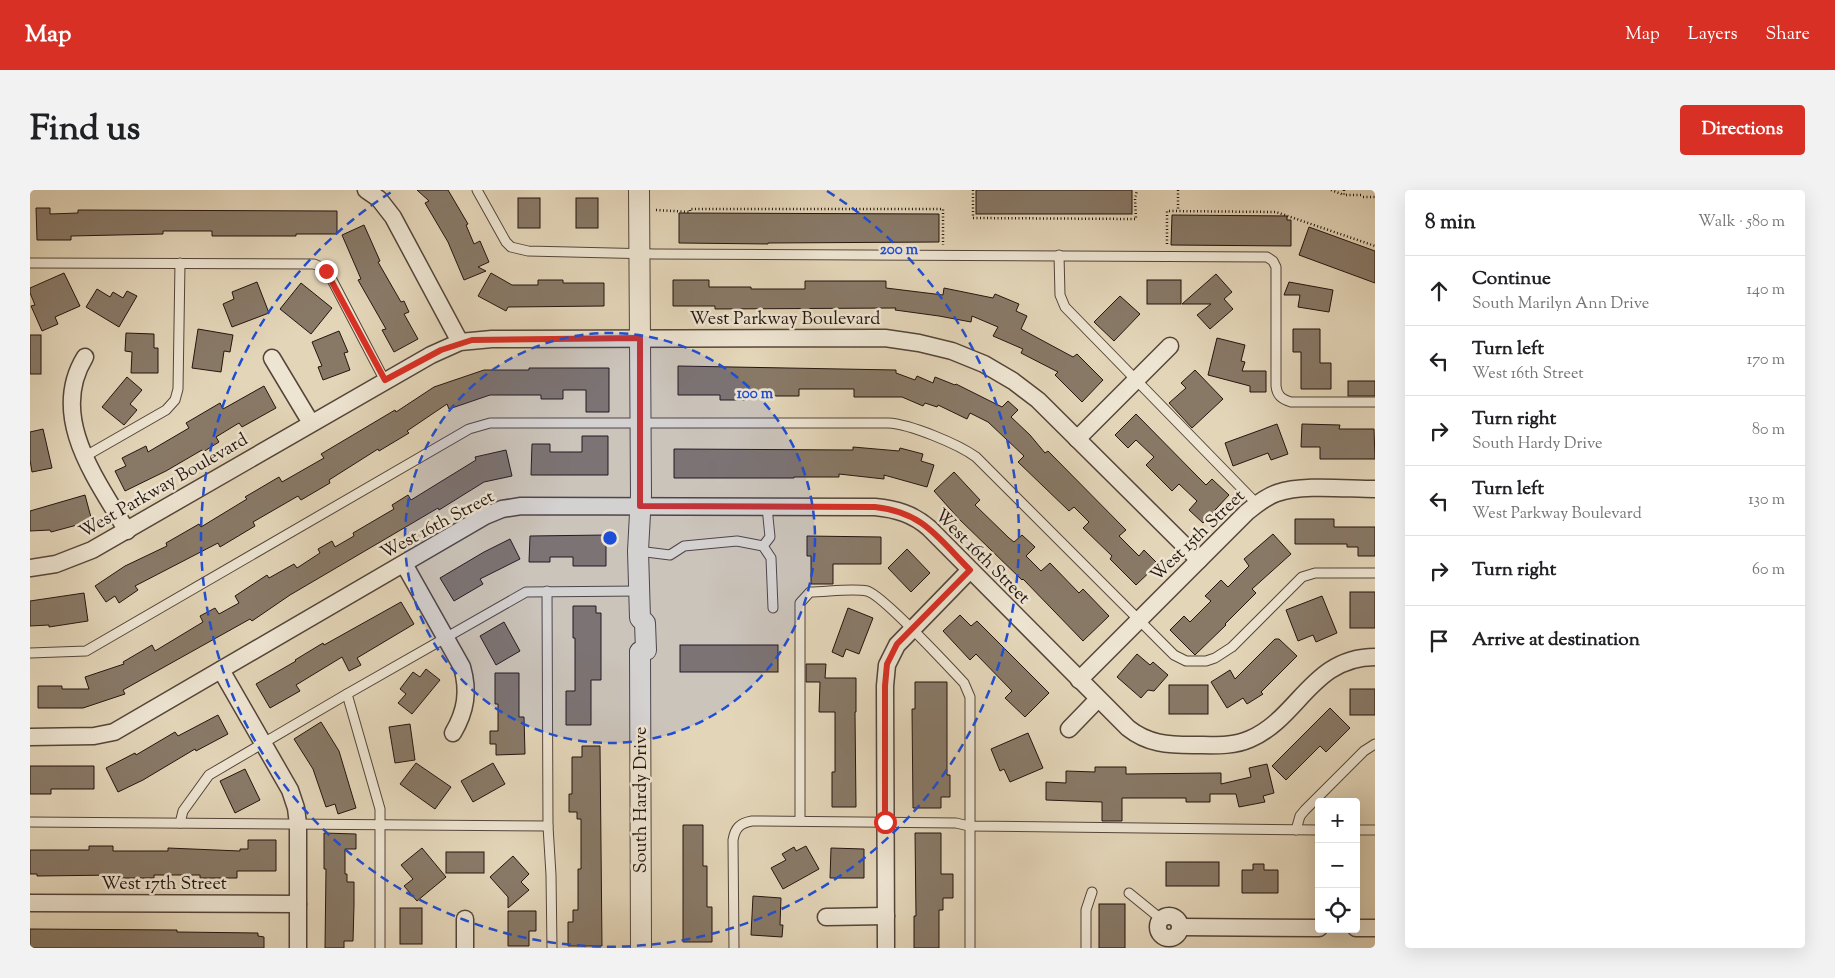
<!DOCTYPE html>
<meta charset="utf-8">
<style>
:root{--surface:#fff;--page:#f2f2f2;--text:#202124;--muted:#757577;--line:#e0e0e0;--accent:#d93025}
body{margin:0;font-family:"Sorts Mill Goudy",serif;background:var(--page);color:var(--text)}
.controls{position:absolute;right:15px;bottom:15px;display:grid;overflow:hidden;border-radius:5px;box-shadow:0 5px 20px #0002}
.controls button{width:45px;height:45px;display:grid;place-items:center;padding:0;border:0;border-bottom:1px solid var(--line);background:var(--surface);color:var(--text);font:25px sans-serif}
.stop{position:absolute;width:15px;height:15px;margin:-11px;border:4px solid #d93025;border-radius:50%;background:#fff}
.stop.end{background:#d93025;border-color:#fff;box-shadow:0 1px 5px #0008}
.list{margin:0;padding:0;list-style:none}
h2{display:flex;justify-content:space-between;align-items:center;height:65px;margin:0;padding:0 20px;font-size:21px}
h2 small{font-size:16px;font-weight:400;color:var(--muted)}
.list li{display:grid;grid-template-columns:32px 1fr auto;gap:15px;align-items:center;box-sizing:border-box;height:70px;padding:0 20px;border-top:1px solid var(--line)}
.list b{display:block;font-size:19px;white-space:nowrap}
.list p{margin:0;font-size:16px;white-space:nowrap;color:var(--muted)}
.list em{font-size:16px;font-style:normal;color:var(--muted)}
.icon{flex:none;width:28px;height:28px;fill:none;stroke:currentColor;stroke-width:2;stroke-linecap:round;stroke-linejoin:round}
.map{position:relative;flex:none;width:1345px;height:758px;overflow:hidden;border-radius:5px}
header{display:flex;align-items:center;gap:30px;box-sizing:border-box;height:70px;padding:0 25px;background:var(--accent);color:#fff}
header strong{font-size:24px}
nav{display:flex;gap:28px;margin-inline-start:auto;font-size:18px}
.intro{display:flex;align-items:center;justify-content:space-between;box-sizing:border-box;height:120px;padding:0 30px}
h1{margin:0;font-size:35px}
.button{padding:12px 22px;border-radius:5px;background:var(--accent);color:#fff;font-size:18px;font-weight:700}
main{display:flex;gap:30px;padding:0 30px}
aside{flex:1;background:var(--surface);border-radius:5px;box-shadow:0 5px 20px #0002}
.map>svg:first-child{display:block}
</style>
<header>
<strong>Map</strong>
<nav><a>Map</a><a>Layers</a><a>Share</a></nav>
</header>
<div class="intro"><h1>Find us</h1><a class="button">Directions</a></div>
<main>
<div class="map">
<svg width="1345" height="758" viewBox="0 0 1345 758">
<rect width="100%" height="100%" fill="#e3d5b8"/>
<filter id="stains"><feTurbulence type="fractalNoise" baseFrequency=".004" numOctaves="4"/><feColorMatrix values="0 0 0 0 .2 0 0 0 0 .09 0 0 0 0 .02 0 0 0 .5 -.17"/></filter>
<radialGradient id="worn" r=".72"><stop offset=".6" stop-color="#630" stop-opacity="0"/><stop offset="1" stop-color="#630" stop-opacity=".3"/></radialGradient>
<g fill="#887967" stroke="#25150f">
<path d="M387,0h31l20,34 -2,1 8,19 6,-3 9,21 -11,5 8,4 -22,9 -16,-38 -23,-39 4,-2z"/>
<rect x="946" y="0" width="156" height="24"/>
<rect x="488" y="8" width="22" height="30"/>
<rect x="546" y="8" width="22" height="30"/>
<path d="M6,18h14v6l28,-1v-3l259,1v23h-41v2h-84v-5h-49v3l-92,2v4h-34z"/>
<path d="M649,23l260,1v28l-171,1v1l-89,-1z"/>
<path d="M1142,25l115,1v4h4v26l-120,-1z"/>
<path d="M334,35l16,36 -2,1 23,40 3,-1 5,11 -5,2 14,25 -24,13 -12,-22 4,-1 -28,-49 3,-1 -19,-44z"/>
<path d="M1279,37l66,24v32l-76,-28z"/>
<path d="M34,83l16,33 -25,11 3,7 -16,7 -11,-25 4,-1 -5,-12v-5z"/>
<path d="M461,83l21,12h26v-5h25v3h41v23l-96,1 -2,4 -28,-15z"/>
<path d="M1186,84l16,18 -8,7 9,10 -23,20 -13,-14 14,-11h-29z"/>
<path d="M643,90h36v7h42v2h54v-8h81v7l57,7 1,-7 49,10 2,-4 24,10 -3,7 11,5 -6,13 52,28 4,-3 26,26 -21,22 -27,-27 3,-3 -37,-19 2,-4 -30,-13 5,-9 -26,-11 -1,6 -32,-6 -44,-6 1,-2 -181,1v-3h-42z"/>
<rect x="1117" y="90" width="34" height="24"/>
<path d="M227,92l12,31 -37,14 -9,-23 11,-5 -2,-7z"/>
<path d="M1259,92l44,8 -4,22 -31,-5 2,-12h-16z"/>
<path d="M271,93l31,25 -21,26 -31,-25z"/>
<path d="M67,99l13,8 3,-5 10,6 4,-7 10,5 -18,31 -33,-20z"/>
<path d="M1090,106l20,18 -26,27 -20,-19z"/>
<path d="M168,139l35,6 -3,17 -6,-1 -3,21 -29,-4z"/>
<path d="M1263,139h27v34h11v26h-30v-37h-8z"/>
<path d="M309,141l9,21 -4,1 6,17 -27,10 -5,-13 4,-1 -10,-24z"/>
<path d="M96,143l28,1v14h4v25h-27l1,-21 -7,-1z"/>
<rect x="0" y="145" width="11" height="39"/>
<path d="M1187,148l28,7 -4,16 4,1 -3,9h24v21h-16v-6l-42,-11z"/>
<path d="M648,176l218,4v3l19,7 2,-4 16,7 2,-6 20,8 1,-1 46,23 6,-6 10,9 -7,7 19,18 15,18 3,-2 78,79 -7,6 20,20 5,-6 14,14 -22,21 -26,-26 2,-3 -29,-28 6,-6 -15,-15 -5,4 -51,-49 6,-6 -36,-34 -18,-9 -3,6 -29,-14 -1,2 -12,-4 -2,3 -21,-9h-48v-8h-55v7h-54v4h-25v-5h-42z"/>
<path d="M499,178h80v44h-23v-22h-23v9h-22v-4h-51l-41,14 -2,-5 -40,27 2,2 -30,18 -1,-2 -49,31 1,3 -29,17 -3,-4 -45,26 2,4 -35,21 -2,-4 -83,43 3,4 -19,13 -4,-7 -9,6 -11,-16 30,-20 42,-20 -1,-3 33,-19 2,3 46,-28 -2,-2 34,-20 3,5 42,-24 -3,-4 74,-44 1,2 38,-25 50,-17h45z"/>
<path d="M1165,180l28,29 -31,29 -23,-25 17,-15 -5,-5z"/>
<path d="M97,187l15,13 -12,14 7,6 -13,15 -22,-18z"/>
<rect x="1318" y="191" width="27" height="15"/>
<path d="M234,196l12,22 -34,19 -3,-4 -23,14 3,5 -16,10 -1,-2 -36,21 -41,20 -10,-20 11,-5 -4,-8 24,-12 2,6 41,-24 -3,-5 34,-20 3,6z"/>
<path d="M1106,224l61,62 9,9 6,-6 17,16 -26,28 -14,-13 8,-9 -18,-17 -7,7 -26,-26 8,-8 -18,-17 -8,8 -13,-13z"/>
<path d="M1247,234l11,30 -17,6 -3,-7 -35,13 -8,-23z"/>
<path d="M1272,234l38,1 -1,4h35l1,30h-55v-12h-19z"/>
<path d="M13,239l9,39 -20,4 -2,-12v-28z"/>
<path d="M552,246h26v39h-77l1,-31h18v8h32z"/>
<path d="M823,257l46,4 1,-3 23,6 -2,7 13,4 -7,22 -43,-12v4l-45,-5v3h-45v1h-120v-29l179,1z"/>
<path d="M476,260l6,26 -28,6 -45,28 -1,-2 -148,87 -38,26 -2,-2 -127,71 2,4 -42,14h-45v-22h24v3h27l-4,-12 39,-13 -1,-2 29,-17 3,6 48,-29 -3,-6 15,-8 4,6 20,-11 -4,-7 32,-21 2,3 25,-14 3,4 23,-15 -2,-4 14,-8 3,6 19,-11 -1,-3 41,-24 -2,-4 16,-10 3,5 65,-40 -1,-3z"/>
<path d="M924,282l26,28 -5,5 34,33 5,4 8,-7 13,12 -9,9 15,15 9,-8 29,30 4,-4 26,27 -26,25 -60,-62 -1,1 -63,-61 -25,-28z"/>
<path d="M55,305l7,26 -41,11 -1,-2 -20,1v-20z"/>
<path d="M1265,329h39v8h41v29h-17v-9h-11v-3h-52z"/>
<path d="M1243,344l18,20 -39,35 4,4 -31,31 1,1 -31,30 -25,-25 14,-14 6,6 21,-21 -6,-5 16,-16 7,7 21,-21 -5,-7z"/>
<path d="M576,345v31h-33v-9h-23v5h-21l1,-26z"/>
<path d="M777,346l74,1v27h-48v20h-22v-28h-4z"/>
<path d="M480,349l10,20 -40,20 3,5 -29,17 -14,-23 44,-26z"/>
<path d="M877,359l23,24 -19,19 -23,-24z"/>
<rect x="1320" y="402" width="25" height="36"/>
<path d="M54,403l4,28 -39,6v-2l-19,1v-25z"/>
<path d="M1292,406l15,37 -21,9 -3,-7 -15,6 -12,-31z"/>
<path d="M371,412l13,22 -57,34 4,7 -12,6 -7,-14 -46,28 4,6 -30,17 -14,-24 40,-23 -1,-1 28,-17 1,2z"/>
<path d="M543,416h23v7h5v67h-10v45h-25v-34h9v-53h-2z"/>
<path d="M818,418l25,10 -14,36 -13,-5 -3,8 -11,-5z"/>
<path d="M930,425l11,11 6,-5 72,72 -24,24 -20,-19 7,-7 -36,-37 -6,6 -27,-29z"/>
<path d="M474,432l16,29 -24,14 -16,-29z"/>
<path d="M1245,449h4l18,17 -36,36 2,2 -16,10 -4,-6 -16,10 -16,-26 19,-12 5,9z"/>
<rect x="650" y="455" width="98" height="27"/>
<path d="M1107,464l13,11 3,-3 15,13 -14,16 -6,-1 -7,8 -24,-21z"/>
<path d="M776,474h20l-1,14h31v34h-1l1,95h-24v-35h3v-60h-16l1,-30h-14z"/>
<path d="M396,479l14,11 -28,34 -14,-11 8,-9 -6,-5 13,-17 7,5z"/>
<path d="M465,483h24v44h5l1,37 -29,1v-11h-6v-13h8v-27h-3z"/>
<path d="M885,492h32v93h3v22h-9v11h-28l-1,-99h3z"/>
<rect x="1139" y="495" width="39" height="29"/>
<rect x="1320" y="499" width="25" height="26"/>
<path d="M1300,518l20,20 -24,24 -6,-6 -34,34 -14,-14z"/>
<path d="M188,525l10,19 -32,17 -1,-2 -52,31 -25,12 -12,-24 29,-15 1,2 39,-23 3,4z"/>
<path d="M291,532l18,29 17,57 -18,6 -3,-10 -9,3 -13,-38 -19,-30z"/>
<path d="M380,534l5,36 -20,3 -6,-36z"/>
<path d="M998,543l15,35 -33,14 -6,-13 -4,2 -9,-22z"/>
<path d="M552,556h18l2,200h-34v-24h5v-12h5v-41h3v-50h-4v-7h-8v-18h3v-37h10z"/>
<path d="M386,573l35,24 -16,22 -35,-25z"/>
<path d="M463,573l12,21 -32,18 -12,-21z"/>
<path d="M1237,574l7,29 -11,3 2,6 -26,5 -3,-13h-26v8h-24v-4h-64v23h-20v-19l-56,-2v-18l20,1v-12l29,1v-5h31v7l95,-1v11l30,-7 -2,-9z"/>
<path d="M0,576h64v23h-43v5h-21z"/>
<path d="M215,579l15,31 -25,13 -15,-32z"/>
<path d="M653,635h20v41h4v41h5v35h-29z"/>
<path d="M294,643l32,1v15h-11v25h2v8h7v23l-1,36h-9v7h-19l1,-79h-2z"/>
<path d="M885,643h26v41h12v24h-10v12h-4v38h-25v-32h2z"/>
<path d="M218,650h28v31h-39v7h-37v-3h-46v3h-36v-3l-81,1v-2h-7v-24h59v-4h24v5h55v-3l72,3v-2h8z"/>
<path d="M776,656l13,23 -36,20 -12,-21 15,-8 -4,-6 12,-7 2,4z"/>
<path d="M392,658l24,29 -29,24 -13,-15 9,-7 -12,-14z"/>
<path d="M801,658l33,1v29h-34z"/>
<rect x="416" y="662" width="38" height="21"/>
<path d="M483,666l16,18 -8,8 8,8 -21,18v-11l-18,-20z"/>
<rect x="1136" y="672" width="53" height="24"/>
<path d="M1223,674h11v6h14v23h-36v-23h11z"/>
<path d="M723,706l28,2 -1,27h3l-1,12 -31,-2z"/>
<rect x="1069" y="714" width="26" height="44"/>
<rect x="370" y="718" width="22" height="36"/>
<path d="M478,721h28v20h-7v15h-21z"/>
<path d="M0,739l147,1v2l81,1v3l6,1v11h-234z"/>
</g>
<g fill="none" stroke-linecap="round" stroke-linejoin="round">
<g stroke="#544539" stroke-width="11">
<g id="service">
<path d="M447,0l29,52 5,5 17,4 126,3 613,3 6,4 3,6v119c1,9 5,13 15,16h84"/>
<path d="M1029,65l1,40 5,12 192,197"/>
<path d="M0,73l284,1 7,3 9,9 55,105"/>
<path d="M54,267l82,-47 9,-10 3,-11 2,-126"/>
<path d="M733,356l7,-9 -3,-30"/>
<path d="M608,361l32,4 14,-9 53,-5 26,5 8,12 2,50"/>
<path d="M517,401l1,235"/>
<path d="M0,463l56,-2 383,-222 21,-6h398c22,1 70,21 88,34l198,198 12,6h20l9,-3 17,-11 70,-70 13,-4h60"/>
<path d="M770,631v-218l10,-11c16,0 42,-4 57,-1 14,3 83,77 97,92l6,14v251"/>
<path d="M0,632l518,4 3,49 1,73"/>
<path d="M150,633l3,-12 26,-36 138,-81"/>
<path d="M1266,640l4,-14 5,-6 59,-59 11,-7"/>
<path d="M1326,640h19"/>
<path d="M1099,703l32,26"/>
<path d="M350,758v-139l-33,-115 179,-102 114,-1"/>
<path d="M704,758l-1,-108c2,-12 7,-17 19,-19l204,2 13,3 350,4"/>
<path d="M1056,758v-38l6,-18"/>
</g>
</g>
<g stroke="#544539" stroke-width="19">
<g id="minor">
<path d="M336,0l13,9 14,18 67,125"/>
<path d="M55,167c-37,60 12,123 42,174"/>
<path d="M242,168l39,65"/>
<path d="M1047,249l93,-93"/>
<path d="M374,374l58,103c7,24 4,44 -9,66"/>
<path d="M0,378l26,-4 36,-14 339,-195 29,-13 32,-3 393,-1 34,5 33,8 32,13 29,17 25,19 161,160"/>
<path d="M191,480l69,120 6,18 2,16v124"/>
<path d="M1049,490l168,-168c9,-7 18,-15 30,-19 25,-9 70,-4 98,-4"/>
<path d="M1039,539l29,-30"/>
<path d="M0,547l64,-1 20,-4 371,-216 17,-7 19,-3 354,1c21,2 38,7 54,21l199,200c20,16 40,17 65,17 19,0 39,2 57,-6 49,-21 62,-82 125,-82"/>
<path d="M0,713l268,1"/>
<circle cx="1139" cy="737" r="11"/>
<path d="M796,727l60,-1"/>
<path d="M435,729v29"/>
<path d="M1150,737l139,1"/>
<path d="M1326,738h19"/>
<path d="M856,758l-1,-262 2,-21 10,-20 73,-75"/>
</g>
</g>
<g stroke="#544539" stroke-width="22">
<g id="tertiary">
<path d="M609,0l2,305 -3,56 2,67 5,5 1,27 -6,2"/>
<path d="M610,462l1,296"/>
</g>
</g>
<g stroke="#25150f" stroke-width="2.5" stroke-dasharray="1 2.5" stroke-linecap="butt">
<path d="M943,0v28l163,1 -1,-20 2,-9"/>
<path d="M1148,0v21"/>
<path d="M1301,0l13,5"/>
<path d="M1314,0v5h19"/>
<path d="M1333,7h12"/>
<path d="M626,20l34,2v-3h253v36"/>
<path d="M1137,54v-33l109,1 99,34"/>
</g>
<use href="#service" stroke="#ede4d1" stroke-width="9"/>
<use href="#minor" stroke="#ede4d1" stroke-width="16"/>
<use href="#tertiary" stroke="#ede4d1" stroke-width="20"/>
</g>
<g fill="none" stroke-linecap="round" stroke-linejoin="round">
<path stroke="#d93025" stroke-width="6" d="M296,81l59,109 56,-30 31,-10 168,-2v168l235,1c48,5 63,31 95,63l-73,74 -10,20 -2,22v136"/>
</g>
<circle cx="580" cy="348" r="205" fill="#1d4ed8" fill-opacity=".12"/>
<g fill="none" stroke="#1d4ed8" stroke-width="2.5" stroke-dasharray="9 6">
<circle cx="580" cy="348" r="205"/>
<path d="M797 1A409 409 0 1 1 363 1"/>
</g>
<g text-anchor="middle" stroke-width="5" stroke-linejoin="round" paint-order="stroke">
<g font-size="18" fill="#25150f" stroke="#ede4d1">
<text x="755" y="134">West Parkway Boulevard</text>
<text transform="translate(133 295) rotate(-30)" y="6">West Parkway Boulevard</text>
<text transform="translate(407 334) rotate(-28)" y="6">West 16th Street</text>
<text transform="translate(1167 345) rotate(-44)" y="6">West 15th Street</text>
<text transform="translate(953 366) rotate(45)" y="6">West 16th Street</text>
<text transform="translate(610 610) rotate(-90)" y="6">South Hardy Drive</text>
<text x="134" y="699">West 17th Street</text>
</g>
</g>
<circle cx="580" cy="348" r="8" fill="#1d4ed8" stroke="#ede4d1" stroke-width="2.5"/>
<g font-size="15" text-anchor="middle" font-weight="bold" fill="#1d4ed8" stroke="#ede4d1" stroke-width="5" stroke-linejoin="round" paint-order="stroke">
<text x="869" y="64">200 m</text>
<text x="725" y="208">100 m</text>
</g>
<rect width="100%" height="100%" filter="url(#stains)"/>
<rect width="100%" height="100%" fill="url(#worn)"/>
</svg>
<div class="controls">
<button>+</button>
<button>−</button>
<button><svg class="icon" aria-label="locate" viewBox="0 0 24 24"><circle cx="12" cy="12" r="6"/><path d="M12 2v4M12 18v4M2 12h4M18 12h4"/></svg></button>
</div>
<div class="stop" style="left:855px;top:632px"></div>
<div class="stop end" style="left:296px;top:81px"></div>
</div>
<aside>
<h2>8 min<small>Walk · 580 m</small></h2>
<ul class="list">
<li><svg class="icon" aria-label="ahead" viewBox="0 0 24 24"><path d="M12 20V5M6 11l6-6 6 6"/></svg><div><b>Continue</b><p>South Marilyn Ann Drive</p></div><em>140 m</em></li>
<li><svg class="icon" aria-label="left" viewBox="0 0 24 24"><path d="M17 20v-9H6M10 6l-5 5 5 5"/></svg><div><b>Turn left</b><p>West 16th Street</p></div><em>170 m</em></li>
<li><svg class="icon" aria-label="right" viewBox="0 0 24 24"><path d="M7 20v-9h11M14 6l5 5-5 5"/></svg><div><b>Turn right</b><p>South Hardy Drive</p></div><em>80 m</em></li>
<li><svg class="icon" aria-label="left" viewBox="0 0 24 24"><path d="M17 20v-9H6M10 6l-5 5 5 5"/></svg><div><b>Turn left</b><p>West Parkway Boulevard</p></div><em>130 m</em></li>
<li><svg class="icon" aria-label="right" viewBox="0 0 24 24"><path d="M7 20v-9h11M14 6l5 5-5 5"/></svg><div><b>Turn right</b></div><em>60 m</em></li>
<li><svg class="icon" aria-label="arrive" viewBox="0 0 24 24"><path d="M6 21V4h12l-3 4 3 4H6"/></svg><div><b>Arrive at destination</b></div></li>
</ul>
</aside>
</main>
